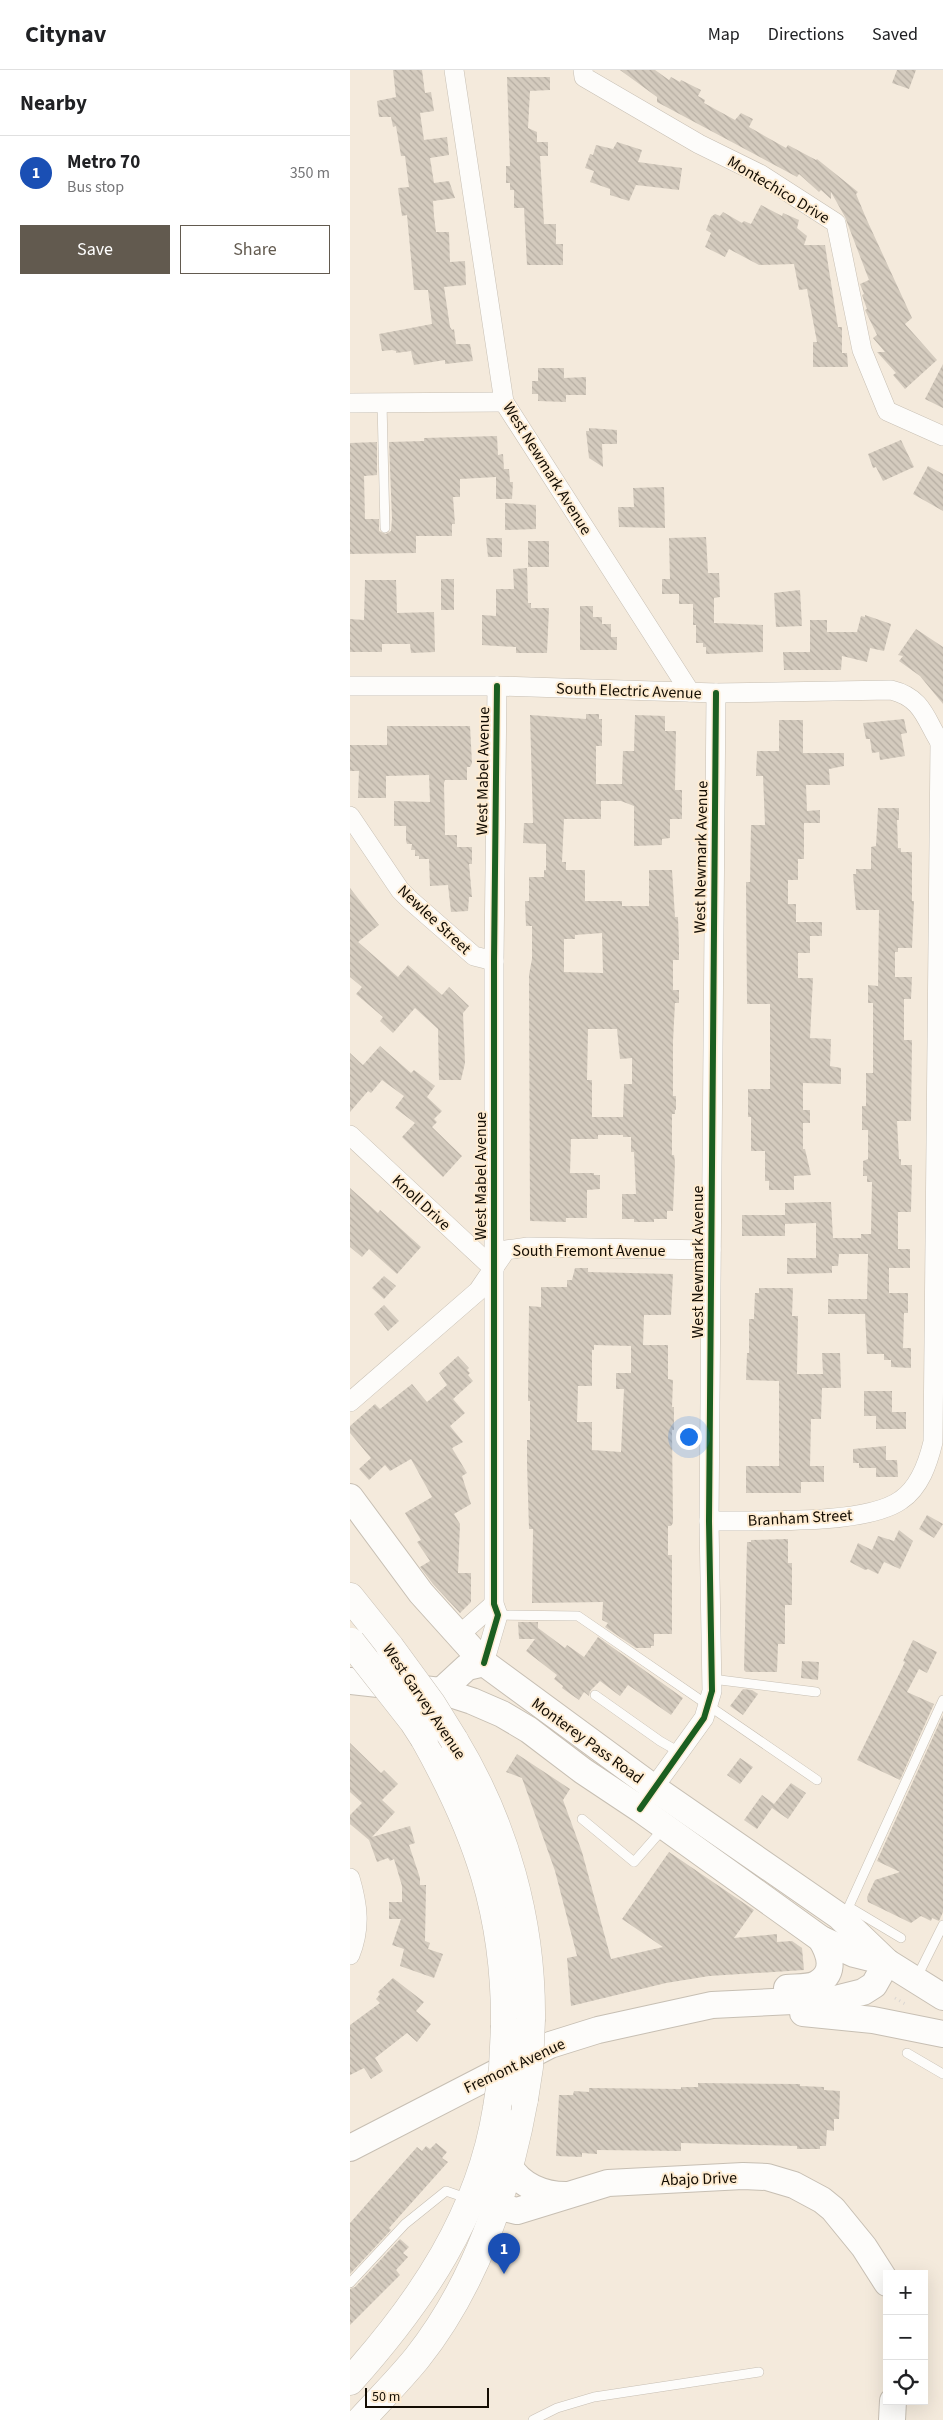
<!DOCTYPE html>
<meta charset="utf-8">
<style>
:root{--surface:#fff;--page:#f2f2f2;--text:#202124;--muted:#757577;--line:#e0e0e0;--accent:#625a4f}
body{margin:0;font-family:"Source Sans 3",sans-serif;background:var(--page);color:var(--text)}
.controls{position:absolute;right:15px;bottom:15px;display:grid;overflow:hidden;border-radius:0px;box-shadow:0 5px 20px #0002}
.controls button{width:45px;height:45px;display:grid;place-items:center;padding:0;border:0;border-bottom:1px solid var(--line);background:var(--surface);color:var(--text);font:25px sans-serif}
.scale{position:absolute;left:15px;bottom:12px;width:124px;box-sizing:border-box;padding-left:5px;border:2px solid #140d03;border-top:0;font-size:14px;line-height:18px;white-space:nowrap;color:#140d03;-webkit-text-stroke:4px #feecd2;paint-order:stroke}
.you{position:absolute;left:338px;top:1366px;width:18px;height:18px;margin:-12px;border:4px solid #fff;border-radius:50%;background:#1a73e8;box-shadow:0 0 0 8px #1a73e833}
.badge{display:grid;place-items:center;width:32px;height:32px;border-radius:50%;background:var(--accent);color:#fff;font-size:16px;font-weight:700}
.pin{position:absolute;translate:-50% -41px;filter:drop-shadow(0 1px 2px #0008)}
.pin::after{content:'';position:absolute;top:26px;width:18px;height:15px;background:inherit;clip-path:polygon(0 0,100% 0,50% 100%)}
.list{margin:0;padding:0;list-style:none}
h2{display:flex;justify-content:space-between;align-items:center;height:65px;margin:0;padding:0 20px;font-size:21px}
h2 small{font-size:16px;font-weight:400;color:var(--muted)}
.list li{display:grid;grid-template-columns:32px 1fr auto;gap:15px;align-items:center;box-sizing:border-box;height:75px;padding:0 20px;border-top:1px solid var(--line)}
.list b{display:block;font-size:19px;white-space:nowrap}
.list p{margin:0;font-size:16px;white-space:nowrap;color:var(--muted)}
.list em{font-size:16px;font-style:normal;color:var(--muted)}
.actions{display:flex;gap:10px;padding:15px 20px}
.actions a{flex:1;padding:11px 0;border:1px solid var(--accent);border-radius:0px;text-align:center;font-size:18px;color:var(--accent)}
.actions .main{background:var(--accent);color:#fff}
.icon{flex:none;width:28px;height:28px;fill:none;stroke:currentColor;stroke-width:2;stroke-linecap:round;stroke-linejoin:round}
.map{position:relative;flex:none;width:593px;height:2350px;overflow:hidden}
header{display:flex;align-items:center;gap:30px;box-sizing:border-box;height:70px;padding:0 25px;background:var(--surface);border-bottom:1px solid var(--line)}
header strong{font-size:24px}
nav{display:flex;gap:28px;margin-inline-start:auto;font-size:18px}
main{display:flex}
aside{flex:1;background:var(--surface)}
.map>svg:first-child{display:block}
</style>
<header>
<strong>Citynav</strong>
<nav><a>Map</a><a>Directions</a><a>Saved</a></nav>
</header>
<main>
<aside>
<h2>Nearby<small></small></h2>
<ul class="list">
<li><span class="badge" style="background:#1a4fb4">1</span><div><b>Metro 70</b><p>Bus stop</p></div><em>350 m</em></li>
</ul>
<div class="actions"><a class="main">Save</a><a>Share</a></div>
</aside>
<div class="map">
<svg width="593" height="2350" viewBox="0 0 593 2350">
<defs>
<pattern id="building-back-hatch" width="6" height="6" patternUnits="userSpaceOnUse" patternTransform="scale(1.25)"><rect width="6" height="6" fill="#d4cbbe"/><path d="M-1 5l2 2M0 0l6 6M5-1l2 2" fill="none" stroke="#b5ada2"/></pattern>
</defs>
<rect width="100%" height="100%" fill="#f4eadc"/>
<g fill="url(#building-back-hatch)" fill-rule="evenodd">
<path d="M43,0h29l3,23 6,-1 3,19 -14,2 4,27 23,-3 2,18 -19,3 4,25 15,-2 6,17 -22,3 1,15 2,16h13l1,30 15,-1 1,24 -22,2 6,40 2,3 2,-1 2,15h14l3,17 -28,3v-4l-31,5 -3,-14 -15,2v-2l-4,-1 -10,1 -3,-17 53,-10 -4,-34h-14l-7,-75 -5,1 -4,-28 11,-1 -4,-31h-4l-5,-30 -3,1 -2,-10h-12l-2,-16 19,-4z"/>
<path d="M270,0h35l14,10 2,-3 9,5 1,-2 20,10 -3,6 7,4 -1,3 31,17 6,-7 12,6 -4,8 37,21 2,-3 28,15 1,-1 41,33 -2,2 10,24 46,100 -7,6 32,36 -32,29 -12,-14 3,-2 -19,-21h8l-12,-14 4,-3 -12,-25 2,-1 -5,-14 2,-1 -4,-10 9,-4 -24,-63 -14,-25v7l-10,-9 -2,2 -20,-18 -2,3 -140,-75v-5z"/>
<path d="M547,0h19l-7,19 -17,-6z"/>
<path d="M157,7h43v13l-20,1 -2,37 9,4v10h11v14h-8l4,68h12v20h7v21h-36l-3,-57h-10v-18h-4v-7h-4v-17h4z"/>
<path d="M267,72l25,8 -4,12 44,6 -3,22 -43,-5 -7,16 -19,-6v-6l-20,-7 4,-11 -9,-3 5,-14 3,1 3,-10 17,4z"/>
<path d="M411,135l21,11 1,-3 16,7 -2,8 10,8 -3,9h21l13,82h4v26h5l1,14h-35v-25h4l-10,-53 -8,1 -5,-26 -35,1 -30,-16 -4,8 -20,-10 6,-14 -5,-3 5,-13 4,-3 5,2 3,-4 19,11 2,-2 7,3z"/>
<path d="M593,294v44l-18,-9z"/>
<path d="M188,298h26v10l22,-1v18h-20v7l-28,-1v-7h-6v-13h6z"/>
<path d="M239,358l28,2v14h-15l1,23 -14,-9 -3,-27h3z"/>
<path d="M147,366l1,19 5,-1 1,15h5l1,13h3l-1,17h-16v-22l-36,2v18h-7l2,27h-3v12h-36v17l-66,1v-111l27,-1v33l-13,1 1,43h14v12l7,3 5,-3 1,-12 -3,-77 35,-1v-3z"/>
<path d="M551,370l13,27 -31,14 -7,-14 -3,1 -5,-14z"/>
<path d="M578,396l15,8v37l-30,-17z"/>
<path d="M314,417l1,41 -46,-1 -1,-20h16l-1,-19z"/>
<path d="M155,433l31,2v24l-31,1z"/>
<path d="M356,467l2,36h11l1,24 -6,1v25l49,2v27l-57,2v-7h-3v-4h-7v-18h-3v-21h-14v-10h-17v-15h8l-1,-41z"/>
<path d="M136,468h16v19h-14z"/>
<rect x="178" y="471" width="21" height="26"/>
<path d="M177,498l1,35h3v5h18l-2,45h-31v-6l-34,-2v-30l14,1v-27h18l-1,-20z"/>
<rect x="91" y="509" width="13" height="31"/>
<path d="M15,510h31l1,33 37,-1 1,40 -24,1 -1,-9h-28v8h-32v-33l14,1z"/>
<path d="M450,520l2,36 -26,1 -2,-34z"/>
<path d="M230,536h13v11h9v7h9v13h6v13h-37z"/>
<path d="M515,545l26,9 -7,27 -14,-3 -3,14 -25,-6 -1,14h-57l-1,-18h27v-32h17v12h30l4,-16 4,1z"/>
<path d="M566,559l27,18v57l-23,-28 -21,-15 4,-5 -5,-1z"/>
<path d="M236,644h13v5h3v27h-6v38h26l1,-33h11l1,-36 30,1v15h11l-1,59h7v29h-12v19l-8,1v6l-28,1v-40l-13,-5h-20v18h-37l-2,43h4v8h19v31h37v5h27v-36h23l3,47h3l1,30v13h-6v30h6v13h-4l-2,38v55h3v14h-1v4h-3v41h2l1,7 -2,49h-6v8h-13v3h-20v-3h-12v-25h14l-2,-42h-3v-15h-8v-2h-25v4h-27l-1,34h24v2h6v14l-13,1v28h-21v4l-36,-1 -1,-246 3,-16v-33h-6l-1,-25h4v-24h15v-7h2v-26l-23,-1 1,-20h9l-3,-108 56,4zM252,863l1,40 -39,-1v-33h11v-4zM238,959h29l3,30 12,-1v26h-8l-1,33h-31v-37h-5z"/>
<path d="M554,649l3,14 -6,1 4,22 -25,4 -1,-8 -7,1 -2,-14h-4l-3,-16z"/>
<path d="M429,650h24v33h41v13l-15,3 1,16h-24l1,26 13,-1v13h-16v36h-6v21h-10v24h8v18h26v14h-12v17h-12v25h15l-3,60 21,1 -1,27 11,2v16l-38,-1v27h7v13h-7v26h2l6,26 -17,1v14h-25v-9h-4v-30h-14v-34h-3v-28h22v-85h-23l-1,-122h4l1,-57h14l-2,-49h-7l1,-25h22z"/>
<path d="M37,656h83l2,37 -2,4h-3v13h-22l-1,3 1,52h12v12h15v17h-3l3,33h-3l-1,14 -17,1 -3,-27 -18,1 -1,-27h-10v-3h-4v-6h-4l1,-6h-5l-1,-3v-15h-12v-25l36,1 -1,-27 -43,1v22h-28l1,-27h-9v-26h37z"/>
<path d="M528,738h21v12h-2l1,28h3v4h11v49h2l-2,47h-14v4h-3v25h17l-1,22h-7v41h8l-1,81h-14l2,38h2v6h11l-1,47h-13v37h12v19h-21v25h19v20h-4l-1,35h8v20l-20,-1v-7h-7v-6h-17l-2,-40h-37v-15h39l1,-45h-29l-1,12h-6v7l-45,1v-16h29v-35l-31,1v12h-43v-21h43v-12l35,-1h11l2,36h28v-4h10l1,-52h-5v-6h-4v-15l5,-2v-29h-6v-24h4v-33h7v-70h-5v-18l10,1 1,-76h-23l-3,-36h3v-5h15v-22l5,-1z"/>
<path d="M0,818l29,37 -21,17 40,35 10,-12 34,30 7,-8 20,19 -6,7 2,50 -4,17h-22l-1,-51 -23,-21 -22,25 -13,-12 3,-4 -27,-23 6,-7 -12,-10z"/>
<path d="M30,976l31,27 3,-3 21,16 -8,11 15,14 -8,8 3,3 -5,5 30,29 -19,21 -41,-40 13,-14 -20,-15 9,-12 -22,-16 -11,13 -3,-2 -18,21v-59l13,12z"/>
<path d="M0,1118l28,25 2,-3 41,37 -24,27 -28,-25 -7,8 -12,-10z"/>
<path d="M225,1198h13v4l85,2 -2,41h-27l-1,30h25v34l5,1 -1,27h2v23h-2l1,93 -2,3h-3v29h4v79h-18v12h-3v2h-15l-31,-21 3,-4 -6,-3 1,-18 -71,1 1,-74h-4l-2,-65v-24h3v-39h-2l1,-95 12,1v-20h26v-7h5zM244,1275l37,1v27h-15v16h8l-3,63 -29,-2v-28h-15l1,-36h14v-36h2z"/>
<path d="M34,1206l12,10 -12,13 -12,-11z"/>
<path d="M409,1218h34l-1,28h6l-1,58h26l-1,-21h18l1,35h-19l-1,31h-10l-1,47h14v16h-23v11h-55v-27h33v-85l-33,-1 1,-27h2v-34h5v-3l1,-23h4z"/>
<path d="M34,1235l15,16 -11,10 -14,-17z"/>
<path d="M108,1286l11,12 -2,2 3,3 -2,2 5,6 -20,18 12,14 -15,13 13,16 -11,6 15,25 -5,3 9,28 -17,10 6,10 -2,49h13v29l-11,11 -27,-29 -13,-17 10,-6 -13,-19 4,-2 -16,-27 27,-16 -21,-38 -21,12 -5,-6 -16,15 -10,-11 12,-11 -21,-25v-7l25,-22 5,5 32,-25 15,18 20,-17 -8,-12z"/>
<path d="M514,1321h28v21h14v17h-30v-13h-12z"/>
<path d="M536,1376v14h11l1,17h-22v-9h-17v-5h-6v-14z"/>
<path d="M577,1445l16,9 -9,14 -15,-9z"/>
<path d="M549,1460l14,11 -13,28 -16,-7 -6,12 -10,-5 -3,1 -15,-8 8,-19 14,7 6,-14 16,5z"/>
<path d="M438,1469v24h4v42h-7v39h-7l-1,28h-31l-2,-2 3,-128h4v-2z"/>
<path d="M168,1552h20v6l27,20 2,-3 17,12 14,-20 85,61 -12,17 -43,-30 -8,11 -20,-15 -10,10 -1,5 -5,-4 -5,8 -17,-12 1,-2 -9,-7 3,-4 -31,-24 9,-12h-16z"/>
<path d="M563,1570l24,12 -10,21 -8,-4 -12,23 27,12 -34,76 -43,-20 48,-98 -2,-1z"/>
<path d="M452,1591l17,1 -1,18 -17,-2z"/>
<path d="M393,1619l9,1 6,4 -15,21 -13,-9z"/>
<path d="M593,1645v197l-4,9 -7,-3 -1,3 -10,-5 -10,7 -43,-21 -1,-5 8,-17 25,-8 -23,-11z"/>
<path d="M0,1673l31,30 3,-3 14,14 -16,16 13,12 -23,25 38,-11 5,17 -6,2 11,33v7h6l-1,56 5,2 -2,6 15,5 -9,24 -34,-12 4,-17 -12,-4 9,-26h-12v-17h13v-16l-8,-27 -4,2 -2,-3 -11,4 -8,-22 -19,-16v-9l12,-12 -12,-11z"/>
<path d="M167,1684l53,35 -7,11 19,52 29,107 52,-12 -41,-28 47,-67 85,58 -20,28 43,-4v8l15,-1 10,7 2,22 -95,6 -43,7 -95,23 -4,-48 10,-2 -22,-85 -33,-93 -16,-6z"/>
<path d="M390,1688l13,9 -13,17 -13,-9z"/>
<path d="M441,1713l15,10 -18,26 -16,-11 -15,21 -13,-9 18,-25 12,9z"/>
<path d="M43,1908l31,24 -8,9 15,13 -14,18 -10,-9 -32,25 8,13 -12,8 -7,-11 -14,7v-50l30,-22 -4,-4 4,-5 -2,-2z"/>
<path d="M348,2013l102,1v2l24,1v3l16,1 -1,28h-5v12l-7,-1 -1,16h-6v3h-23v-3l-116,-3v8l-84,-1v4l-15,-1v4l-26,-1 3,-61h14l1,-4 15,1v-4l92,1v-2h17z"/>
<path d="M86,2073l11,9 -5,6 6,4 -59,66 2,2 -41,44v-51l67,-76 5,4 4,-5 4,3z"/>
<path d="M50,2169l9,8 -6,6 5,4 -12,13 4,5 -50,50v-36l5,-2z"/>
</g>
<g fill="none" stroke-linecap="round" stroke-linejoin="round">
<g stroke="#c7bfb3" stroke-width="10">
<g id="lane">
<path d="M32,333l3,125"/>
<path d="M148,1545l80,1 239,164"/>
<path d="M362,1609l104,13"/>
<path d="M245,1625l65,46 21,12"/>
<path d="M232,1749l52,43 29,-33"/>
<path d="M499,1837l52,31"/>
<path d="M494,1847l99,-217"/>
<path d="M566,1909l27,-54"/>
<path d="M557,1983l36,21"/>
<path d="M0,2213l55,-59 41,-33 23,8"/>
<path d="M183,2350l24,-12 37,-11 165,-25"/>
</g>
</g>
<g stroke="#c7bfb3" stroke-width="20">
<g id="street">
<path d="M104,0l50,332 186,290"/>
<path d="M233,0l1,7 115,67 61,30 76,49 26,127 25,61 56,25"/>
<path d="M0,333l154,-1"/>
<path d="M0,616h147l219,7 175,-3c34,8 35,33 52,57"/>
<path d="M0,746l50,74 10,10 64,56 20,5"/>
<path d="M0,1065l144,134"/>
<path d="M0,1332l128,-111 28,-41 22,-3 183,3"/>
<path d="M359,1451c46,-1 156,5 192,-21 19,-13 27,-37 32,-58l7,-699"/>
<path d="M108,1566l36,-32"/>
<path d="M134,1593l14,-48 -4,-11v-643l3,-275"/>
<path d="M297,1727l57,-79 8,-27 -3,-170 7,-828"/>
<path d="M0,1808c8,27 11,50 0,77"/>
</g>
</g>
<g stroke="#c7bfb3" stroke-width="28">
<g id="secondary">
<path d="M0,1427l71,96 63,70 170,125 185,128 48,46 56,35"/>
<path d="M0,1611l91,10 31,10 30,13 27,16 54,41 57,38 181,130 33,15 32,8"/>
<path d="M91,1621l26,-24 17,-4"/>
<path d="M437,1918c9,-1 24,0 31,-5 18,-11 12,-29 3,-44"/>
<path d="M453,1943l70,7 70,14"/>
<path d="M0,2078l200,-103 48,-15 114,-25 123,-6 28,-7 11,-7 13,-23"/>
<path d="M159,2095c11,21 35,30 57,30"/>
<path d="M124,2131l43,10 91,-28 135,-7 24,1 27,8 28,15 11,9 31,38 23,36"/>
<path d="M542,2350l1,-19"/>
</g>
</g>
<g stroke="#c7bfb3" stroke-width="29">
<g id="primary">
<path d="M0,1527l40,50"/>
<path d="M74,1668c54,96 82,177 81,288"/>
<path d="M104,1670c51,84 78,181 77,279"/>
<path d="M0,2311c71,-79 130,-166 147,-273"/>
<path d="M11,2350c19,-21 39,-41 56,-62 58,-73 91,-169 107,-259"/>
</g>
</g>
<path stroke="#dad6d2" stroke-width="3" stroke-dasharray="1 4" stroke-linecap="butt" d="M545,1928l10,6"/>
<use href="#lane" stroke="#fdfcfa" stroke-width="9"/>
<use href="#street" stroke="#fdfcfa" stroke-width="19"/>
<use href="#secondary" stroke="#fdfcfa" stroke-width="26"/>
<use href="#primary" stroke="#fdfcfa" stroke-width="28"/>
<g stroke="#c7bfb3" stroke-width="29" stroke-linecap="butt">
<g id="primary-bridge">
<path d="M1,1572l62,79 11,17"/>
<path d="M40,1577l41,56 23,37"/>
<path d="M174,2029l5,-32 2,-48"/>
<path d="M147,2038l6,-40 2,-42"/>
</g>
</g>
<use href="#primary-bridge" stroke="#fdfcfa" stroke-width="28"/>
<g stroke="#feecd2" stroke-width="9">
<g id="cycleway">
<path d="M134,1593l14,-48 -4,-11v-643l3,-275"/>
<path d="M290,1739l64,-91 8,-27 -3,-170 7,-828"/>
</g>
</g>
<use href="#cycleway" stroke="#1b5e20" stroke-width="6"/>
</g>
<g text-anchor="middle" stroke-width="4" stroke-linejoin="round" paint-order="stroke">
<g font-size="16" fill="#140d03" stroke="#feecd2">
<text transform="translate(429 119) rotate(31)" y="6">Montechico Drive</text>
<text transform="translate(198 398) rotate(58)" y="6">West Newmark Avenue</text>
<text transform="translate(279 620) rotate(2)" y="6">South Electric Avenue</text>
<text transform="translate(132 701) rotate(-89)" y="6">West Mabel Avenue</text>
<text transform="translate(350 787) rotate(-89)" y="6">West Newmark Avenue</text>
<text transform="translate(85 849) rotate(43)" y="6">Newlee Street</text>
<text transform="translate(130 1106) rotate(-90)" y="6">West Mabel Avenue</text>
<text transform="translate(72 1132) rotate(43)" y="6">Knoll Drive</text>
<text x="239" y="1186">South Fremont Avenue</text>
<text transform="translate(347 1192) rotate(-90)" y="6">West Newmark Avenue</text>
<text transform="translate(450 1447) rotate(-3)" y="6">Branham Street</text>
<text transform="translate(75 1631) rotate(56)" y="6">West Garvey Avenue</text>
<text transform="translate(238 1670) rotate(36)" y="6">Monterey Pass Road</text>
<text transform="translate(164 1995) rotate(-25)" y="6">Fremont Avenue</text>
<text transform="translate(349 2108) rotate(-2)" y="6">Abajo Drive</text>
</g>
</g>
</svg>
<div class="controls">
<button>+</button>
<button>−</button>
<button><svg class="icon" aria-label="locate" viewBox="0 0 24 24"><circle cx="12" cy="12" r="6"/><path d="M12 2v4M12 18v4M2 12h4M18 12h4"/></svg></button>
</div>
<div class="scale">50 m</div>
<div class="you"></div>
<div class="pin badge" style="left:154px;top:2204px;background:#1a4fb4">1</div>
</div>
</main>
